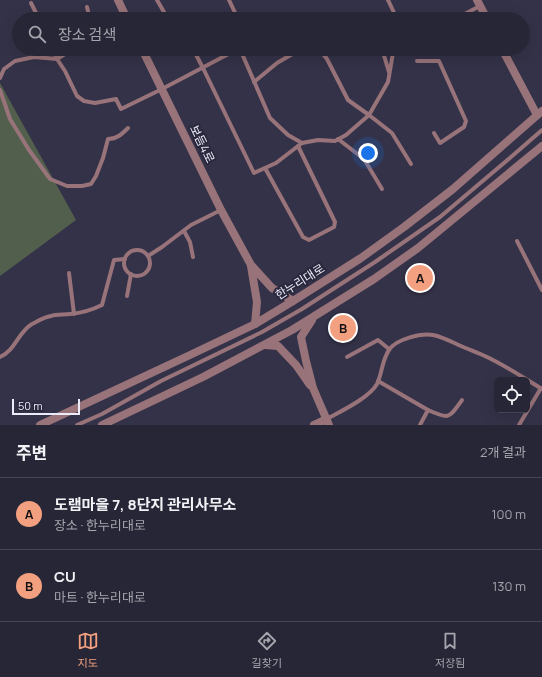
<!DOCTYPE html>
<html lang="ko">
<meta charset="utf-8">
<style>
:root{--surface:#272636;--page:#333242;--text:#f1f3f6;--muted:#a4a5ad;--line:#434351;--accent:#f2a080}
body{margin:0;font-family:Manrope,"Noto Sans KR",sans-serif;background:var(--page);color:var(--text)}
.controls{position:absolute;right:12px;bottom:12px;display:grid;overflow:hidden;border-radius:6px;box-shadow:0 4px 16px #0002}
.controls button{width:36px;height:36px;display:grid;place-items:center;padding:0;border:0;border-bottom:1px solid var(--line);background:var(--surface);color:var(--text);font:20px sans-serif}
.scale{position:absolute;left:12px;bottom:10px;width:68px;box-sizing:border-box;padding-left:4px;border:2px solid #ecebf9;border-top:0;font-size:11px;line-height:14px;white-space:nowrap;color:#ecebf9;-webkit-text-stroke:3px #2a283d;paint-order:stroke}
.you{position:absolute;left:368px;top:153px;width:14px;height:14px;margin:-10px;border:3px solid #fff;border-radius:50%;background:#1a73e8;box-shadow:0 0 0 6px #1a73e833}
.badge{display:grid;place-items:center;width:26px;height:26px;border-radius:50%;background:var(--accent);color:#111;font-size:13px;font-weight:700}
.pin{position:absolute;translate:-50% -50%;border:2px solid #fff;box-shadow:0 1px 4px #0006}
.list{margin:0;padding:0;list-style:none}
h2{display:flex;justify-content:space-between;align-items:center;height:52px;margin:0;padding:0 16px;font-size:17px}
h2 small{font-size:13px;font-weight:400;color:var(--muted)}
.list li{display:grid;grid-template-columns:26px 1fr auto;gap:12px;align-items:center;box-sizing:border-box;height:72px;padding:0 16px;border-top:1px solid var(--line)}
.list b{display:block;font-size:15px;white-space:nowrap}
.list p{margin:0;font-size:13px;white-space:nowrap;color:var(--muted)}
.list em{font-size:13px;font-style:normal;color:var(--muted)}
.icon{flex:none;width:22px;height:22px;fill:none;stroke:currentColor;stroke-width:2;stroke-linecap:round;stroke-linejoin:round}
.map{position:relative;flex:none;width:542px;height:425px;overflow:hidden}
.search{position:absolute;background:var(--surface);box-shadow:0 4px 16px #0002;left:12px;right:12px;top:12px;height:44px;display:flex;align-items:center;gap:10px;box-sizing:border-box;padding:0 14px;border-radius:22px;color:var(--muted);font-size:15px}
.sheet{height:196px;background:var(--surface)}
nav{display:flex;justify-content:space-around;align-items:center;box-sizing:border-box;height:56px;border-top:1px solid var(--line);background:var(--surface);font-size:11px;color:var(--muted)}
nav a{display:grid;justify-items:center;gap:2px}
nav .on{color:var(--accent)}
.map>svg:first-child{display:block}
</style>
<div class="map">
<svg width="542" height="425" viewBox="0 0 542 425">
<rect width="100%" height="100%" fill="#343248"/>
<path fill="#535f4d" d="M0,83l76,137 -76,56z"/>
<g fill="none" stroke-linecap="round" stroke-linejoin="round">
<g stroke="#987379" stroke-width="4">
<path d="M157,0l11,19"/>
<path d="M229,0l9,19"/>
<path d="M388,0l9,19"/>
<path d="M31,3l8,16"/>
<path d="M87,7l3,12"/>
<path d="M335,19l14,-5 8,5"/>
<path d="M455,19l25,-13"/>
<path d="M52,49l5,10 8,12 12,25 7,5 11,2 21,-4 5,10 41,-20 76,-40"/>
<path d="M193,49l10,19 51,105 22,-10 26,-20 16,-3 17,1 11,-6 23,-20 19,-33 5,-29 7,-4"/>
<path d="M240,49l30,69 18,17 14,8"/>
<path d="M319,49l8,10 21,41 21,15 23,18 19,31"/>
<path d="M382,49l7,23"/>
<path d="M417,61h22l27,60 -2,6 -24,16 -6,-10"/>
<path d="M0,78l4,-9 11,-8 19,-4 23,2 16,-10"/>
<path d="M254,82l23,-19 24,-14"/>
<path d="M0,90l10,29 19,31 21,29 17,7h15l9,-2 5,-8 7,-18 5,-19c9,0 14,-5 20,-11"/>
<path d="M338,139l26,20 18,30"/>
<path d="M265,168l38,69 6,3 25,-13 1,-5 -37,-76"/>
<path d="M184,231l6,11 3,15"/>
<path d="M517,241l25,49"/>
<circle cx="137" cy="263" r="13"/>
<path d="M148,256l14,-9 29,-22 30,-15"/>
<path d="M69,273l5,41"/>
<path d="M127,296l4,-22"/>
<path d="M0,357c15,-6 18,-25 32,-33 6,-3 12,-7 19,-8 6,-2 13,-1 19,-2 11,-1 22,-4 32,-9l12,-45 11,-1"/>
<path d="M347,357l31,-17 11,9"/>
<path d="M378,381l50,29 -8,15"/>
<path d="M428,410c22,10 21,8 34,-10"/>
<path d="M327,419c14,-8 42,-21 50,-35 5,-10 5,-24 12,-34 7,-11 32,-17 44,-15 10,2 19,7 28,11 9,4 18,7 26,11 19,9 37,21 55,32"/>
<path d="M77,425l25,-11 59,-33 101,-49 40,-23 73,-47 65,-45 71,-60 31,-27"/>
<path d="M519,425l22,-37"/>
</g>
<path stroke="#987379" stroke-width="8" d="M314,425l13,-6"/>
<g stroke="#987379" stroke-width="8">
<path d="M118,0l9,19"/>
<path d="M477,0l10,19"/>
<path d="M142,49l79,161 30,55 21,23 21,13"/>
<path d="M502,49l35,66"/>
<path d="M251,266l6,36 -2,22"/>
<path d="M312,320l-11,17 5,24 7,27 16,37"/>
<path d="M265,345l13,1 18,19 14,20"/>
<path d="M40,425l150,-70 65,-31 38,-23 68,-43 43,-31 49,-38 89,-78"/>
<path d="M102,425l101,-48 89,-47 82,-51 44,-31 124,-102"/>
</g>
</g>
<g text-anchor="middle" stroke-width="4" stroke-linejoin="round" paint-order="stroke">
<g font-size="12" fill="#ecebf9" stroke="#2a283d">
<text transform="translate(202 144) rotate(64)" y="4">보듬4로</text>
<text transform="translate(300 282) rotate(-32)" y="4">한누리대로</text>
</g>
</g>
</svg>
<div class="controls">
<button><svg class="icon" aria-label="locate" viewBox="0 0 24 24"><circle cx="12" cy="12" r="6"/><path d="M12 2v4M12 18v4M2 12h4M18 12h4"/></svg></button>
</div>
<div class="scale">50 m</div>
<div class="you"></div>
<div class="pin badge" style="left:420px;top:278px">A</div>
<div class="pin badge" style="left:343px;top:328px">B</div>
<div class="search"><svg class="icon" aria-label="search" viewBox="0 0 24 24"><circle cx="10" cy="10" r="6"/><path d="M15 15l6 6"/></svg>장소 검색</div>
</div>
<section class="sheet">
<h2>주변<small>2개 결과</small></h2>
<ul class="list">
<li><span class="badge">A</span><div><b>도램마을 7, 8단지 관리사무소</b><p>장소 · 한누리대로</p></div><em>100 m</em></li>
<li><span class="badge">B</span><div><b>CU</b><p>마트 · 한누리대로</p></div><em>130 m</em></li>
</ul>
</section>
<nav>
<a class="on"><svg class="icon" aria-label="map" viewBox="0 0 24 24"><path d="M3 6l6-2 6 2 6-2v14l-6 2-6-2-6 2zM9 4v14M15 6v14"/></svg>지도</a>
<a><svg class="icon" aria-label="directions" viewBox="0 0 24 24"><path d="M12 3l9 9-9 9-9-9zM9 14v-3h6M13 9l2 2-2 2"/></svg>길찾기</a>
<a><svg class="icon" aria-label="saved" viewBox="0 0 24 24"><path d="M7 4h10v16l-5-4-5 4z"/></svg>저장됨</a>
</nav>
